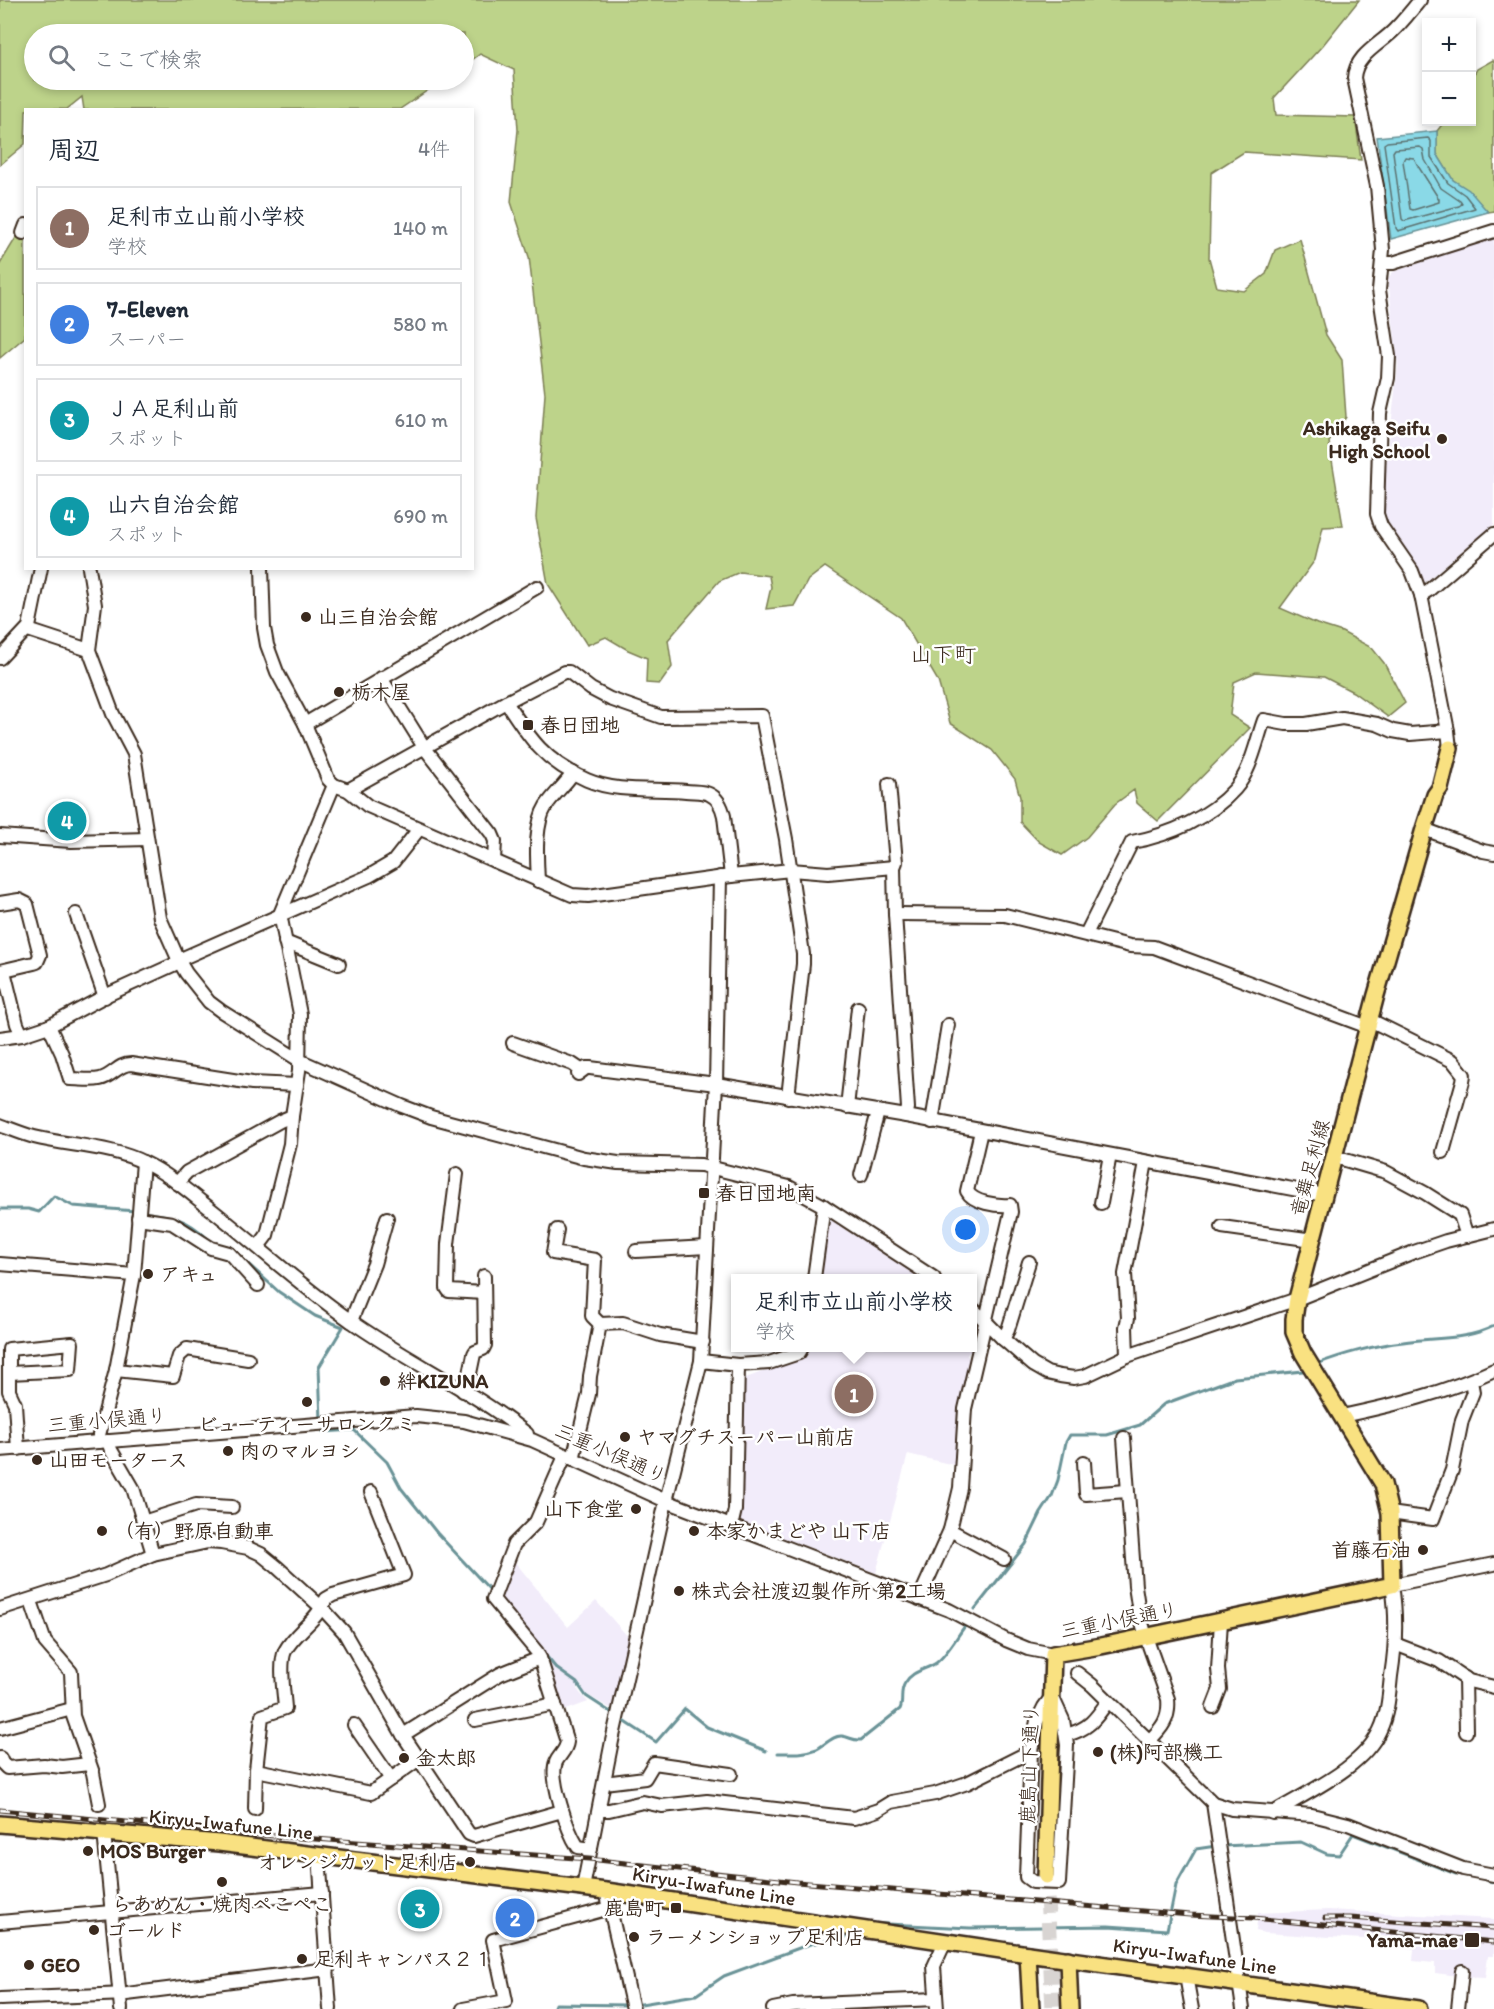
<!DOCTYPE html>
<html lang="ja">
<meta charset="utf-8">
<style>
:root{--surface:#fff;--page:#f2f2f3;--text:#1f2937;--muted:#747a83;--line:#e0e1e3;--accent:#7c3aed}
body{margin:0;font-family:Itim,"Klee One",sans-serif;background:var(--page);color:var(--text)}
.controls{position:absolute;right:18px;top:18px;display:grid;overflow:hidden;border-radius:0px;box-shadow:0 3px 9px #0003}
.controls button{width:54px;height:54px;display:grid;place-items:center;padding:0;border:0;border-bottom:2px solid var(--line);background:var(--surface);color:var(--text);font:30px sans-serif}
.you{position:absolute;left:966px;top:1230px;width:21px;height:21px;margin:-15px;border:4px solid #fff;border-radius:50%;background:#1a73e8;box-shadow:0 0 0 9px #1a73e833}
.badge{display:grid;place-items:center;width:39px;height:39px;border-radius:50%;background:var(--accent);color:#fff;font-size:20px;font-weight:700}
.pin{position:absolute;translate:-50% -50%;border:3px solid #fff;box-shadow:0 2px 6px #0006}
.popup{position:absolute;left:731px;top:1274px;width:246px;height:78px;box-sizing:border-box;display:grid;place-content:center;border-radius:0px;background:var(--surface);filter:drop-shadow(0 2px 4px #0005);font-size:20px;white-space:nowrap;color:var(--muted)}
.popup b{font-size:22px;color:var(--text)}
.popup::after{content:'';position:absolute;left:50%;top:100%;margin-left:-12px;border:12px solid transparent;border-top-color:var(--surface)}
.list{margin:0;padding:0;list-style:none}
h2{display:flex;justify-content:space-between;align-items:center;height:78px;margin:0;padding:0 24px;font-size:26px}
h2 small{font-size:20px;font-weight:400;color:var(--muted)}
.list li{display:grid;grid-template-columns:39px 1fr auto;gap:18px;align-items:center;box-sizing:border-box;height:84px;margin:0 12px 12px;padding:0 12px;border:2px solid var(--line);border-radius:0px}
.list b{display:block;font-size:22px;white-space:nowrap}
.list p{margin:0;font-size:20px;white-space:nowrap;color:var(--muted)}
.list em{font-size:20px;font-style:normal;color:var(--muted)}
.icon{flex:none;width:33px;height:33px;fill:none;stroke:currentColor;stroke-width:2;stroke-linecap:round;stroke-linejoin:round}
.map{position:relative;flex:none;width:1494px;height:2009px;overflow:hidden}
.search{position:absolute;background:var(--surface);box-shadow:0 3px 9px #0003;left:24px;top:24px;width:450px;height:66px;display:flex;align-items:center;gap:15px;box-sizing:border-box;padding:0 21px;border-radius:33px;color:var(--muted);font-size:22px}
.panel{position:absolute;background:var(--surface);box-shadow:0 3px 9px #0003;left:24px;top:108px;width:450px;height:462px;border-radius:0px}
.map>svg:first-child{display:block}
</style>
<div class="map">
<svg width="1494" height="2009" viewBox="0 0 1494 2009">
<rect width="100%" height="100%" fill="#fff"/>
<filter id="ink" filterUnits="userSpaceOnUse"><feTurbulence type="fractalNoise" baseFrequency=".0167" numOctaves="2"/><feDisplacementMap in="SourceGraphic" scale="12" xChannelSelector="R" yChannelSelector="G"/><feConvolveMatrix kernelMatrix="1 2 1 2 8 2 1 2 1" color-interpolation-filters="sRGB"/></filter>
<g filter="url(#ink)">
<g fill="#f2ecfa">
<path d="M1494,238v286l-70,59 -43,-71 17,-146 -10,-88 5,-6z"/>
<path d="M829,1219l91,59h-101l7,-54z"/>
<path d="M973,1313l8,9 -3,19 -11,14 4,7 -13,104 -50,-12 -32,119 -136,-52 3,-142 55,-20 7,-11h167z"/>
<path d="M511,1557l57,70 28,-26 33,37 -16,72 -27,-16 -6,-10 -3,2 2,6 9,10 -27,10 -21,-60 -43,-53z"/>
<path d="M1328,1910l166,9v37h-6l-3,22 -19,-1 -31,-4v-10l-22,-2 1,-12 -19,-2v-6l-130,-8 -9,-2 2,-18z"/>
</g>
<g fill="#bdd38a" stroke="#7c7e54" stroke-width="1.5">
<path d="M0,0h1359l-36,45 -49,53 2,17 79,2 6,43 -117,-8 -33,21 -2,85 8,29 27,4 22,-17 9,-24 25,-11 26,96 16,25 4,57 -17,25 14,84 -20,1 -8,33 -35,48 37,16 25,8 30,16 12,15 21,40 -17,14 -35,-25 -29,-15 -68,-5 -22,10 -4,33 20,13 -92,93 -21,-18 -3,-13 -19,14 -28,33 -25,18 -23,-13 -19,-20v-25l-5,-18 -23,-29 -42,-27 -12,-42 -37,-63 -76,-51 -17,13 -14,26 -28,3 5,-22 -2,-11 -29,-4 -21,9 -51,59 4,27 -12,17 -14,-1 1,-25 -19,-8 -22,-13 -19,8 -39,-61 -12,-66 9,-124 -16,-137 -18,-55 7,-72 -4,-60 -34,-16 -16,12v-32h-430v46h409l-43,29 -316,1 -2,-13 -15,12 -41,1 -1,34 -25,21z"/>
<path d="M1493,60l1,2v149l-6,1 -19,-21 -16,-11 -16,-26v-23l7,-9h28v-44l5,-9z"/>
<path d="M25,223v114l-25,21v-94z"/>
</g>
<path fill="#8ad9e7" stroke="#6a9397" stroke-width="1.5" d="M1437,131v23l16,26 16,10 19,22 -97,27 -14,-102z"/>
<g fill="none" stroke-linecap="round" stroke-linejoin="round">
<g stroke="#5b706e" stroke-width="1.5">
<path d="M1428,138l3,3v16l17,26 17,12 10,13 -77,23 -2,-3 -12,-84 3,-2z"/>
<path d="M1420,147l3,2 2,11 16,28 19,13 2,3 -3,2 -55,15 -2,-2 -9,-67 2,-3z"/>
<path d="M1405,157l9,1 4,8 21,33v3l-26,8 -3,-1 -7,-48z"/>
</g>
<g stroke="#6a9397" stroke-width="3">
<path d="M0,1209h28l11,3 15,-16 19,10 62,5"/>
<path d="M141,1212c28,3 46,6 67,27"/>
<path d="M235,1252l44,40 36,24 28,11 -24,40 2,54"/>
<path d="M1317,1364c25,-10 59,-19 86,-22 31,-5 62,-1 91,-16"/>
<path d="M322,1427l1,5 31,-2 33,32 14,26 36,45 54,58"/>
<path d="M975,1609l51,-65 15,-31 11,-17 6,-16 8,-38 4,-7h37l33,-10 24,-21 71,-26 68,-7 5,-3"/>
<path d="M542,1651l14,17 21,15 9,13 29,19"/>
<path d="M621,1719l35,23 29,-33 22,18 59,24"/>
<path d="M778,1753c13,0 27,1 39,-4 8,-4 16,-14 25,-13 8,1 11,5 19,4l39,-31c4,-8 -1,-17 5,-26 7,-12 20,-13 31,-20 11,-8 20,-25 29,-37"/>
<path d="M1223,1846l78,-4 26,12 12,1 14,-21 103,40"/>
<path d="M1488,1881l6,1"/>
<path d="M867,1923l103,5 138,-2 59,4 9,-45 20,-36 20,-3"/>
<path d="M635,2005l61,-10 28,-19 86,-32 36,-7 6,-3"/>
<path d="M553,2009l2,-5 74,1"/>
</g>
<path stroke="#d8d4d2" stroke-width="15" stroke-dasharray="15 8" stroke-linecap="butt" d="M1046,1876l7,133"/>
<g stroke="#3b2a1e" stroke-width="16">
<g id="minor">
<path d="M1420,0c-8,10 -16,20 -25,29 -14,15 -40,26 -41,49l23,108 6,64 -4,40 10,66 -1,22 -8,35 -3,101 4,12 31,45 9,24 27,136 2,17"/>
<path d="M23,233l3,-8"/>
<path d="M1382,263h11l101,-32"/>
<path d="M89,568l6,37 -6,45 24,64 21,40 26,164 19,43 7,12 23,29 12,9 78,49 103,46 29,11 153,41 34,5 83,2 88,22 35,19 110,72"/>
<path d="M262,568l2,60 3,17 10,27 28,52 23,55 6,6 14,5 20,16 204,89 16,1 143,-20 60,-6 37,3 66,-6"/>
<path d="M1421,595l8,-5 65,-56"/>
<path d="M28,630l61,20"/>
<path d="M0,658l29,-31 12,-59"/>
<path d="M381,678l43,69 68,87 3,7 -1,20"/>
<path d="M506,702c24,37 38,59 81,78 30,13 67,8 99,11 7,1 16,0 23,3 9,4 13,13 15,22l7,60"/>
<path d="M305,724l232,-137"/>
<path d="M889,784l7,78 -2,5 1,47 13,194 -2,8"/>
<path d="M348,790l158,-88 58,-30h5l22,17 19,10 51,18 101,-1 24,123 17,115v10l-15,133"/>
<path d="M1424,829l59,22 11,2"/>
<path d="M0,836l71,5 76,-2"/>
<path d="M538,881c-1,-22 -4,-56 8,-75 8,-12 19,-21 27,-33"/>
<path d="M0,903l19,-3 8,4 13,51 -3,7 -3,1 -34,8"/>
<path d="M76,914l29,83"/>
<path d="M895,914l110,1 125,31 24,1 214,80"/>
<path d="M1086,934l46,-92c38,-7 77,-24 103,-53 16,-18 21,-47 29,-69l22,4h20l36,-6 35,6 16,7 17,3 38,-3"/>
<path d="M285,942l54,22"/>
<path d="M4,971l13,53 5,11"/>
<path d="M1370,1020l83,41 11,14 -1,6 -20,71"/>
<path d="M49,1026l13,28 8,25c10,0 21,2 30,0 13,-3 18,-15 31,-15l121,19 45,2"/>
<path d="M0,1038l22,-3 27,-9 58,-31 66,-30 10,-7 186,-82 24,-14 26,-33"/>
<path d="M513,1043l59,21 9,6"/>
<path d="M578,1074l8,-6h4l126,16 190,32 418,79"/>
<path d="M847,1107l11,-99"/>
<path d="M932,1122l16,-97"/>
<path d="M0,1125c11,4 23,9 34,12 36,9 78,9 111,26 25,12 46,31 67,47 47,37 90,77 139,111 56,40 123,70 176,113"/>
<path d="M1335,1157l51,15 39,21 35,22 7,21"/>
<path d="M457,1174l-9,70 -1,44 2,3 35,2"/>
<path d="M861,1175l17,-63"/>
<path d="M177,1183l10,-11 93,-51 12,-5 7,-45 1,-57 -20,-100 54,-129"/>
<path d="M1101,1203l9,-48"/>
<path d="M138,1218l34,5 39,25 18,5 29,32"/>
<path d="M1222,1227l91,13"/>
<path d="M557,1230l-4,23 42,7 -3,56 8,8"/>
<path d="M258,1247l9,-12 23,-91 2,-28"/>
<path d="M636,1251l71,-4"/>
<path d="M0,1264l134,11"/>
<path d="M814,1278l10,-72"/>
<path d="M972,1308l31,31 30,26 14,8 13,3 14,2 11,-2 42,-20 170,-57 117,-47 32,-11 48,-12"/>
<path d="M351,1321l23,-57 13,-46"/>
<path d="M1003,1339l5,-9 21,-68"/>
<path d="M1127,1356l-1,-29 2,-9 -3,-44 21,-112"/>
<path d="M701,1361l37,4 31,-2 30,-10 3,-5"/>
<path d="M116,1370l57,6 6,-20 8,-7 61,10"/>
<path d="M9,1373l61,-3 2,-27 -63,6v42l6,13 3,45"/>
<path d="M463,1391l5,-8 6,-29 1,-2 8,-3 2,-4 -1,-69"/>
<path d="M1342,1416c52,-11 103,-23 152,-46"/>
<path d="M1124,1438l11,148 4,26 7,25 22,62c2,20 -6,29 -20,43"/>
<path d="M108,1441l3,9 22,38 20,66"/>
<path d="M99,1442v-7l17,-65 18,-95 9,-113"/>
<path d="M0,1450l416,-34 48,5 68,19 134,61 283,109 57,30 22,9 25,5"/>
<path d="M565,1456l-29,66 -22,22 -21,55 44,53 4,9 26,81c-1,9 -8,13 -11,20 -7,17 12,70 22,85l13,2"/>
<path d="M573,1459l16,-65 1,-18 10,-52 23,-1 37,12 43,7"/>
<path d="M1084,1462l2,32 41,-3"/>
<path d="M1390,1513l43,6 19,-49 10,-50 11,-28 -2,-11"/>
<path d="M143,1522l53,-17 36,2"/>
<path d="M731,1527l4,-17 3,-145"/>
<path d="M950,1530l54,29"/>
<path d="M919,1599l31,-69 10,-42 5,-79 46,-197 -1,-7c-13,1 -37,-2 -43,-14l14,-60"/>
<path d="M31,1601l14,41 26,30 2,44 20,57 6,31"/>
<path d="M0,1609l106,-34 47,-21 55,-12 13,1 27,5 13,6 16,13 45,41 22,24 59,103 66,99 5,2 88,-25"/>
<path d="M1395,1644l44,17 30,20 25,6"/>
<path d="M1077,1673l15,12 121,118 19,6 80,6 36,9 115,45 31,6"/>
<path d="M1465,1678l1,54"/>
<path d="M1052,1696l11,24 4,25 -8,138 -26,-1 -7,-5 5,-126 6,-30 7,-14z"/>
<path d="M1213,1707l7,-18 -2,-20 3,-48"/>
<path d="M475,1720l80,-16"/>
<path d="M354,1725l37,54"/>
<path d="M0,1728l72,-19"/>
<path d="M403,1735l97,-61 40,-16"/>
<path d="M1066,1735c23,-6 29,-15 42,-34"/>
<path d="M0,1758l2,5 5,5 37,-3 18,2 27,-3"/>
<path d="M256,1770l115,23 48,-34"/>
<path d="M604,1783l41,-5 9,-15 77,11"/>
<path d="M1213,1803l30,206"/>
<path d="M255,1809l1,-39 6,-54 23,-8c-1,-15 -6,-44 0,-57 10,-19 32,-30 41,-52l7,-4 71,-20 -33,-83"/>
<path d="M599,1810h10l34,-8 19,4 45,-5 147,17 24,-8 13,-8 44,-8 32,-11 64,-32"/>
<path d="M1273,1813c34,-21 90,-45 107,-83 8,-17 9,-35 11,-54 5,-31 6,-60 1,-91l102,-21"/>
<path d="M104,1832l17,177"/>
<path d="M319,1855l11,154"/>
<path d="M583,1888l29,-147 54,-240 35,-140 15,-277 4,-207"/>
<path d="M606,1891l27,118"/>
<path d="M0,1922l322,-29"/>
<path d="M1186,1976l6,33"/>
<path d="M0,1999l127,-5 201,-25"/>
<path d="M463,2009l43,-8 -13,-61 117,-32"/>
<path d="M773,2009l20,-4 143,-6"/>
<path d="M937,2009l-3,-43 11,-24"/>
<path d="M1458,2009l4,-38"/>
</g>
</g>
<g stroke="#3b2a1e" stroke-width="20">
<g id="major">
<path d="M0,1824l219,19 387,48 422,63 391,55"/>
<path d="M1046,1876l7,-222 48,-8 291,-61 -2,-72 -7,-29 -80,-131 -9,-21v-13l3,-20 79,-304 48,-166 11,-34 5,-7 10,-40"/>
<path d="M1028,1954l3,55"/>
<path d="M1068,1959l2,50"/>
</g>
</g>
<use href="#minor" stroke="#fff" stroke-width="12"/>
<use href="#major" stroke="#f9e181" stroke-width="15"/>
<g stroke="#3b2a1e" stroke-width="5">
<g id="rail">
<path d="M0,1810l274,26 315,23 208,23 393,33 64,3 240,24"/>
<path d="M1325,1918h25l144,10"/>
</g>
</g>
<use href="#rail" stroke="#fff" stroke-width="3" stroke-dasharray="9" stroke-linecap="butt"/>
</g>
</g>
<g fill="#3b2a1e" stroke="#fff" stroke-width="2">
<circle cx="1442" cy="439" r="6"/>
<circle cx="306" cy="617" r="6"/>
<circle cx="339" cy="692" r="6"/>
<rect x="522" y="719" width="12" height="12" rx="3"/>
<rect x="698" y="1187" width="12" height="12" rx="3"/>
<circle cx="148" cy="1274" r="6"/>
<circle cx="385" cy="1381" r="6"/>
<circle cx="307" cy="1402" r="6"/>
<circle cx="625" cy="1437" r="6"/>
<circle cx="228" cy="1451" r="6"/>
<circle cx="37" cy="1460" r="6"/>
<circle cx="636" cy="1509" r="6"/>
<circle cx="102" cy="1531" r="6"/>
<circle cx="694" cy="1531" r="6"/>
<circle cx="1423" cy="1550" r="6"/>
<circle cx="679" cy="1591" r="6"/>
<circle cx="1098" cy="1752" r="6"/>
<circle cx="404" cy="1758" r="6"/>
<circle cx="88" cy="1851" r="6"/>
<circle cx="470" cy="1862" r="6"/>
<circle cx="222" cy="1882" r="6"/>
<rect x="670" y="1902" width="12" height="12" rx="3"/>
<circle cx="94" cy="1930" r="6"/>
<circle cx="634" cy="1937" r="6"/>
<rect x="1464" y="1932" width="16" height="16" rx="3"/>
<circle cx="302" cy="1959" r="6"/>
<circle cx="29" cy="1965" r="6"/>
</g>
<g text-anchor="middle" stroke-width="5" stroke-linejoin="round" paint-order="stroke">
<g font-size="20" font-weight="bold" fill="#3b2a1e" stroke="#fff" text-anchor="start">
<text x="1430" y="435" text-anchor="end">Ashikaga Seifu<tspan x="1430" dy="23">High School</tspan></text>
<text x="318" y="624">山三自治会館</text>
<text x="351" y="699">栃木屋</text>
<text x="540" y="732">春日団地</text>
<text x="716" y="1200">春日団地南</text>
<text x="160" y="1281">アキュ</text>
<text x="397" y="1388">絆KIZUNA</text>
<text x="307" y="1431" text-anchor="middle">ビューティーサロンクミ</text>
<text x="637" y="1444">ヤマグチスーパー山前店</text>
<text x="240" y="1458">肉のマルヨシ</text>
<text x="49" y="1467">山田モータース</text>
<text x="624" y="1516" text-anchor="end">山下食堂</text>
<text x="114" y="1538">（有）野原自動車</text>
<text x="706" y="1538">本家かまどや 山下店</text>
<text x="1411" y="1557" text-anchor="end">首藤石油</text>
<text x="691" y="1598">株式会社渡辺製作所 第2工場</text>
<text x="1110" y="1759">(株)阿部機工</text>
<text x="416" y="1765">金太郎</text>
<text x="100" y="1858">MOS Burger</text>
<text x="458" y="1869" text-anchor="end">オレンジカット足利店</text>
<text x="222" y="1911" text-anchor="middle">らあめん・焼肉ぺこぺこ</text>
<text x="664" y="1915" text-anchor="end">鹿島町</text>
<text x="106" y="1937">ゴールド</text>
<text x="646" y="1944">ラーメンショップ足利店</text>
<text x="1458" y="1947" text-anchor="end">Yama-mae</text>
<text x="314" y="1966">足利キャンパス２１</text>
<text x="41" y="1972">GEO</text>
</g>
<g font-size="20" fill="#3b2a1e" stroke="#fff">
<text transform="translate(1310 1168) rotate(-75)" y="7">竜舞足利線</text>
<text transform="translate(107 1420) rotate(-5)" y="7">三重小俣通り</text>
<text transform="translate(611 1453) rotate(24)" y="7">三重小俣通り</text>
<text transform="translate(1119 1620) rotate(-11)" y="7">三重小俣通り</text>
<text transform="translate(1029 1764) rotate(-88)" y="7">鹿島山下通り</text>
<text transform="translate(231 1824) rotate(6)" y="7">Kiryu-Iwafune Line</text>
<text transform="translate(714 1886) rotate(9)" y="7">Kiryu-Iwafune Line</text>
<text transform="translate(1195 1956) rotate(8)" y="7">Kiryu-Iwafune Line</text>
</g>
<g font-size="22" fill="#3b2a1e" stroke="#fff">
<text x="943" y="662">山下町</text>
</g>
</g>
</svg>
<div class="controls">
<button>+</button>
<button>−</button>
</div>
<div class="you"></div>
<div class="pin badge" style="left:854px;top:1394px;background:#8d6e63">1</div>
<div class="popup"><b>足利市立山前小学校</b>学校</div>
<div class="pin badge" style="left:515px;top:1918px;background:#3f7fe0">2</div>
<div class="pin badge" style="left:420px;top:1909px;background:#0f9aa8">3</div>
<div class="pin badge" style="left:67px;top:821px;background:#0f9aa8">4</div>
<div class="search"><svg class="icon" aria-label="search" viewBox="0 0 24 24"><circle cx="10" cy="10" r="6"/><path d="M15 15l6 6"/></svg>ここで検索</div>
<section class="panel">
<h2>周辺<small>4件</small></h2>
<ul class="list">
<li><span class="badge" style="background:#8d6e63">1</span><div><b>足利市立山前小学校</b><p>学校</p></div><em>140 m</em></li>
<li><span class="badge" style="background:#3f7fe0">2</span><div><b>7-Eleven</b><p>スーパー</p></div><em>580 m</em></li>
<li><span class="badge" style="background:#0f9aa8">3</span><div><b>ＪＡ足利山前</b><p>スポット</p></div><em>610 m</em></li>
<li><span class="badge" style="background:#0f9aa8">4</span><div><b>山六自治会館</b><p>スポット</p></div><em>690 m</em></li>
</ul>
</section>
</div>
